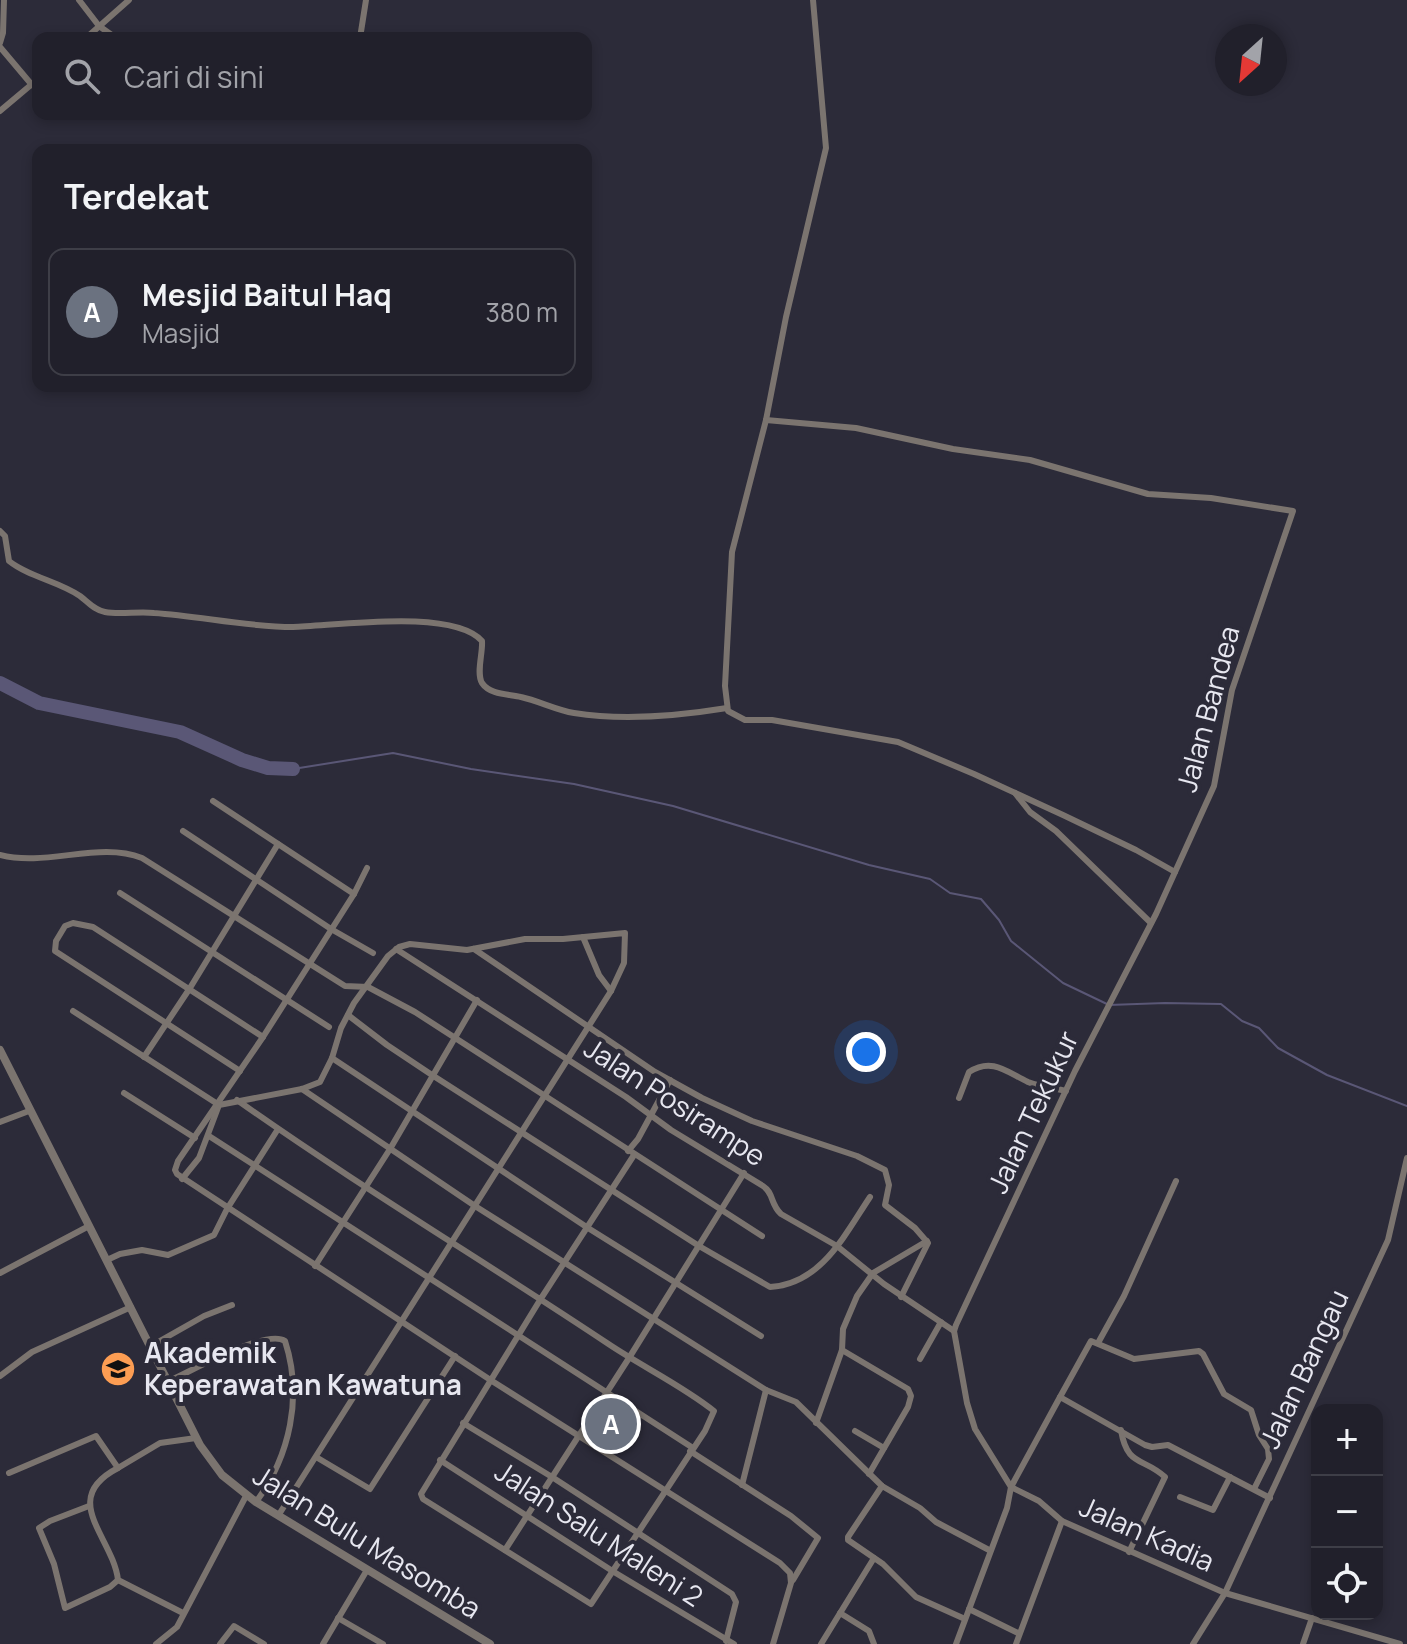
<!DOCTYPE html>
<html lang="id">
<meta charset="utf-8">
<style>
:root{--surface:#21202b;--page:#2d2d37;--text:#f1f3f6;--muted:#a2a3a9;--line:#3e3e47;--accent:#8bbbb9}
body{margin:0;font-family:Manrope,sans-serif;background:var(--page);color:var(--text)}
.controls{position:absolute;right:24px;bottom:24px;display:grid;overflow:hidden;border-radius:16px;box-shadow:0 4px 12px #0003}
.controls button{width:72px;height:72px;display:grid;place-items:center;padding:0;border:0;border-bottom:2px solid var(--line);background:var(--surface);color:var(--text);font:40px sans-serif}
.compass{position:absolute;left:1215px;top:24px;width:72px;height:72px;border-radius:50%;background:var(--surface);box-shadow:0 4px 12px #0003;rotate:207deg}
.you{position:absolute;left:866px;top:1052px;width:28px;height:28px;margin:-20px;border:6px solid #fff;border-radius:50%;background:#1a73e8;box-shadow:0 0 0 12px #1a73e833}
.badge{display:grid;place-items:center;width:52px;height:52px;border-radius:50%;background:var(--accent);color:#fff;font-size:26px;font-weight:700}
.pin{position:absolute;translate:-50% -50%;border:4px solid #fff;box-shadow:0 2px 8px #0006}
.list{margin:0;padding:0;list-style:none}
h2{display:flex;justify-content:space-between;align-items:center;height:104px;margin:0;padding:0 32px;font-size:34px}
h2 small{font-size:26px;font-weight:400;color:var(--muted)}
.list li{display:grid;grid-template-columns:52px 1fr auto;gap:24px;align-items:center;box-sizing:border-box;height:128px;margin:0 16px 16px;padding:0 16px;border:2px solid var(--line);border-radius:16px}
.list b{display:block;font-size:30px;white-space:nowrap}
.list p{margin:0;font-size:26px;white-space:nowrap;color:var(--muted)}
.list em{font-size:26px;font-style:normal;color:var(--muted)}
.icon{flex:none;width:44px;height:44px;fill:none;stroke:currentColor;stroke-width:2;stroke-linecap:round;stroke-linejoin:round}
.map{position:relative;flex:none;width:1407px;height:1644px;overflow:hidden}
.search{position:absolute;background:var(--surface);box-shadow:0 4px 12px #0003;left:32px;top:32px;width:560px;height:88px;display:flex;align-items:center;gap:20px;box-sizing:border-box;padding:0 28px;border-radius:16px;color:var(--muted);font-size:30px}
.panel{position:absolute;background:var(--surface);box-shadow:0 4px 12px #0003;left:32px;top:144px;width:560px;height:248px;border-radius:16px}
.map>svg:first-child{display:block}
</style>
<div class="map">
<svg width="1407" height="1644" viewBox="0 0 1407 1644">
<rect width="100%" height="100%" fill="#2c2b39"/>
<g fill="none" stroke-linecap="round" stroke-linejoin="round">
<path stroke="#5a5776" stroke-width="2" d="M293,769l100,-16 78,16 103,15 99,22 196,59 61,14 20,14 31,6 18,21 12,21 52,42 46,22 56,-2 56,1 21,17 17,7 19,20 49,27 80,31"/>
<path stroke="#5a5776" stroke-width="14" d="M0,683l39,20 141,29 62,28 26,8 25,1"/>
<g stroke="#7b746f" stroke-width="6">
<path d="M79,0l20,26 17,12"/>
<path d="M813,0l13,148 -40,169 -20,103 -34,132 -7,134 3,25 17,9h27l126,22 76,32 89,41 73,35 39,22"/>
<path d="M86,38l43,-38"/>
<path d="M360,38l6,-38"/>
<path d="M0,43l3,-10 1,-33"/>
<path d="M0,47l32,38"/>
<path d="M0,111l38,-32"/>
<path d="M766,420l90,8 97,21 77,11 118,34 63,4 82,13 -61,179 -18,96 -58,128 -81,157 -119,254 -2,6 13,72 8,26 36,58 -4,21 -51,136"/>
<path d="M0,531l5,5 4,25c20,16 49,20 71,35 8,6 14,14 25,16 15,3 33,-1 49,1 46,3 92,14 139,14 43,-1 159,-19 189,14 1,12 -6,32 0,42 8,12 27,11 39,14 18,4 35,13 53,16 50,8 104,3 153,-5"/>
<path d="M1015,793l15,19 26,19 95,92"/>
<path d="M213,801l141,93"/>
<path d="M183,831l148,98 42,24"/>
<path d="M0,855c47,12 99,-14 142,3l203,128 23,1 47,25 347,224"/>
<path d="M367,868l-13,26 -91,143 -85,124 -3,9 2,4 315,207 288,182 10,10 1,10 -18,61"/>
<path d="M120,893l209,134"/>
<path d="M583,937l16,38 12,16"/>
<path d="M396,949l230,148 45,33 92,56c11,7 7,18 18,28l56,32 47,38 70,47"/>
<path d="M474,949l181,123 47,26 50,23 105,35 28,14 4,15 -4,20 30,23 13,15 -27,54"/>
<path d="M73,1011l143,92"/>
<path d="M348,1015l39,30 45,30 267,171 71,41c51,-3 74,-51 100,-90"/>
<path d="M144,1057l46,-69 88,-144"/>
<path d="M332,1058l256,170 173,108"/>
<path d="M240,1071l-185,-120 1,-10 9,-15 8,-3 20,4 170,110"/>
<path d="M302,1089l173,117 291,184 30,12 86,84 38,22 16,14 53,28"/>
<path d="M124,1093l71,45"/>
<path d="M959,1098l10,-26c23,-15 38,0 59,10 12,5 26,6 38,9"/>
<path d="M237,1100c120,85 247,161 370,243 34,23 76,43 107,68l-9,20 -114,173 -168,-105 -2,-5 119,-194 94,-145"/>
<path d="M0,1122l29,-11"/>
<path d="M209,1136l484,312"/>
<path d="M628,1151l10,-12 32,-59"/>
<path d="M182,1179l17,-21 20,-53 83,-16 18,-7 12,-24 9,-30 13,-25 34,-47 11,-9 11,-3 57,6 58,-11h38l62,-6 -1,30 -13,28 -333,525"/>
<path d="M107,1260l13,-6 22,-4 26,5 46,-20 13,-26 51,-80"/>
<path d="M315,1266l75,-117 87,-149"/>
<path d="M0,1273l89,-47"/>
<path d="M1098,1343l26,-47 52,-115"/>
<path d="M151,1346l53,-30 28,-11"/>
<path d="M842,1350l66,39 3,7 -3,11 -39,67"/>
<path d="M920,1359l21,-37"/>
<path d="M0,1376l32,-24 99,-45"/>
<path d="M169,1381c21,-9 97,-53 116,-40 18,55 5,115 -29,161"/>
<path d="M1060,1397l31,-56 43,18 65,-8 4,3 21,40 27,16 8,25 9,14 1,10 -15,30"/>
<path d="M463,1423l89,54 180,117 4,8 -10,39"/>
<path d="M816,1423l26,-73 1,-21 14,-33 16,-23 54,-32"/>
<path d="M1121,1430c6,37 22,27 44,47l-36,75"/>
<path d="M855,1431l29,17"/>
<path d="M690,1451l101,65 27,22 -25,42"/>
<path d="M316,1457l54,32 85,-133"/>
<path d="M440,1460l174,112 120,72"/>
<path d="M118,1468l42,-25 36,-5"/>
<path d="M9,1473l87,-37 22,32c-60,31 -5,69 0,112l65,33"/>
<path d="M742,1485l24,-95"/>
<path d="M882,1486l-34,51v3l35,24 33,33 49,22"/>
<path d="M1180,1497l33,13 17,-33"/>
<path d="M1270,1498l-102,-53 -16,2 -7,-2 -85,-48 -49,90 28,14 23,20 163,72 175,51"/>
<path d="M89,1506l-39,15 -11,7 15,36 11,44 45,-21 8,-7"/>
<path d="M505,1550l124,-192 115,-185"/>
<path d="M969,1609l49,24"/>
<path d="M840,1613l29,18 5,13"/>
<path d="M338,1618l45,26"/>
<path d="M156,1644l21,-17 69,-131"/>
<path d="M220,1644l14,-18 30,18"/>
<path d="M323,1644l44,-74"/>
<path d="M821,1644l53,-86"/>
<path d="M1016,1644l46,-123"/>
<path d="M1193,1644l32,-51 163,-353 19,-82"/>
<path d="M1303,1644l9,-26"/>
</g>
<path stroke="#7b746f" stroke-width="8" d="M0,1050l200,395 22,30 34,27 234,142"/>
</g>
<defs>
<g id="university-disc" transform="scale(1.8)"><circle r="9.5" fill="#fc9d53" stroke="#2c2b39"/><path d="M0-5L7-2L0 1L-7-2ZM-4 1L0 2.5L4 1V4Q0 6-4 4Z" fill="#111"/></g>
</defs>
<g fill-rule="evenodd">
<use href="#university-disc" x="118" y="1369"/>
</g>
<g text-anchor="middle" stroke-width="8" stroke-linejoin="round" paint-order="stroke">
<g font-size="28" fill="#e7e7f0" stroke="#2c2b39">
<text transform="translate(1208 709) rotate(-75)" y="10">Jalan Bandea</text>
<text transform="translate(675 1102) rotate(33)" y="10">Jalan Posirampe</text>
<text transform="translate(1033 1112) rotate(-65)" y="10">Jalan Tekukur</text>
<text transform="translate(1304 1369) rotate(-65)" y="10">Jalan Bangau</text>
<text transform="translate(599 1534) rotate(33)" y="10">Jalan Salu Maleni 2</text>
<text transform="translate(1147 1534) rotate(24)" y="10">Jalan Kadia</text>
<text transform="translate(367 1542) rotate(32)" y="10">Jalan Bulu Masomba</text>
</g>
<g font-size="28" font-weight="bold" fill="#e7e7f0" stroke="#2c2b39" text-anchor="start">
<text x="144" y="1363">Akademik<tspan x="144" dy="32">Keperawatan Kawatuna</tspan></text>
</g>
</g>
</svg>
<div class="controls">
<button>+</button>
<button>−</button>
<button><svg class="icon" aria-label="locate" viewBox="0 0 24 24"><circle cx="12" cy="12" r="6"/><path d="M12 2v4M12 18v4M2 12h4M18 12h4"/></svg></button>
</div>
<svg class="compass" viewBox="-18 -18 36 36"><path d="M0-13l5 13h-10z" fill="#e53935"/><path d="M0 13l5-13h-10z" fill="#a2a3a9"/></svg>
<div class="you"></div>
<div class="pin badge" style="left:611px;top:1424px;background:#6b7280">A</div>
<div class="search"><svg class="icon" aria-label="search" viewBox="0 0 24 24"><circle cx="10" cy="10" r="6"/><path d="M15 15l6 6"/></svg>Cari di sini</div>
<section class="panel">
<h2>Terdekat<small></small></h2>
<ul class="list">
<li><span class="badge" style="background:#6b7280">A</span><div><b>Mesjid Baitul Haq</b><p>Masjid</p></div><em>380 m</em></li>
</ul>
</section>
</div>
